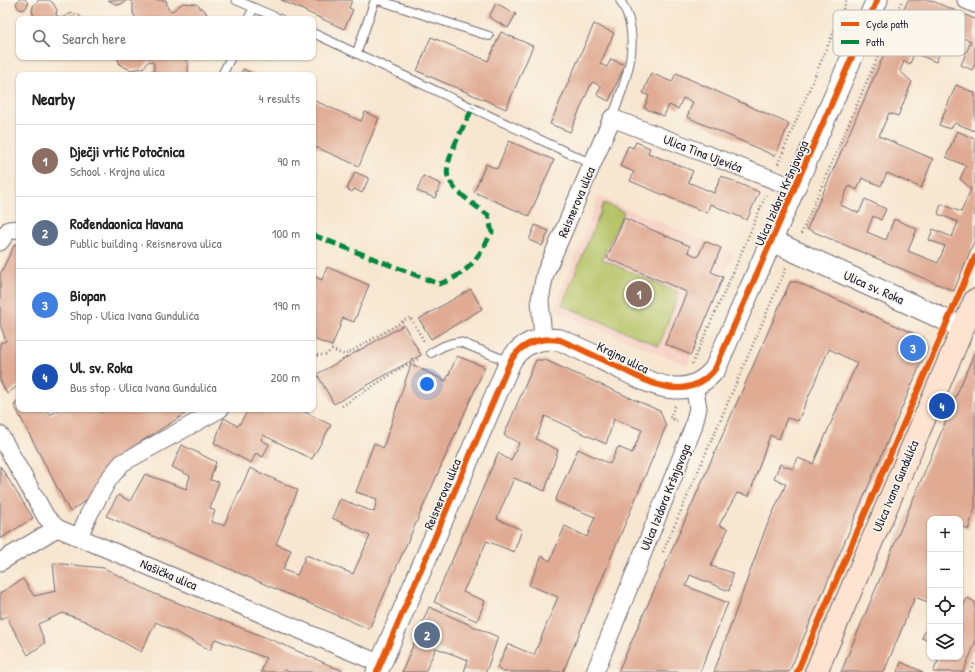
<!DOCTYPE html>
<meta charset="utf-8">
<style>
:root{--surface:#fff;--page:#f2f2f2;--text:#222;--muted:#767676;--line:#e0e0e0;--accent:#b5179e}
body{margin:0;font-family:"Patrick Hand",sans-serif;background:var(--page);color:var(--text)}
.controls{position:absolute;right:12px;bottom:12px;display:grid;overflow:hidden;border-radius:8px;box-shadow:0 1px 3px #0004}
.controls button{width:36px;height:36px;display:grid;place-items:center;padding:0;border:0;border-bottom:1px solid var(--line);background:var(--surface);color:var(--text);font:20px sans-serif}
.you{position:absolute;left:427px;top:384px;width:14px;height:14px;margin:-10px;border:3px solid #fff;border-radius:50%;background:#1a73e8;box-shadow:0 0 0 6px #1a73e833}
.badge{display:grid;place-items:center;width:26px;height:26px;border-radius:50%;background:var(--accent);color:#fff;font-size:13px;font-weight:700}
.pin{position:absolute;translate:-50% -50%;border:2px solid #fff;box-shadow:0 1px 4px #0006}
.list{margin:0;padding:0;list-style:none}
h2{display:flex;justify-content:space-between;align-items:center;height:52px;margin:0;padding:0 16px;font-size:17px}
h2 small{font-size:13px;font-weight:400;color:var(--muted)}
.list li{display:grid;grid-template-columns:26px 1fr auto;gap:12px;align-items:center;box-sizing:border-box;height:72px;padding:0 16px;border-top:1px solid var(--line)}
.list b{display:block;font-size:15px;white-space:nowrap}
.list p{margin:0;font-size:13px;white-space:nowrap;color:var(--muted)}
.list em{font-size:13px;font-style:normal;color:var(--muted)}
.icon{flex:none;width:22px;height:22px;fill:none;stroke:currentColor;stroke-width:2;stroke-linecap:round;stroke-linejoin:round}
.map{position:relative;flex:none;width:975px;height:672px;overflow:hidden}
.search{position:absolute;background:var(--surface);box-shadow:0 1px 3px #0004;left:16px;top:16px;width:300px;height:44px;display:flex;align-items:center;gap:10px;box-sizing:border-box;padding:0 14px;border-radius:8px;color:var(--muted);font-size:15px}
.panel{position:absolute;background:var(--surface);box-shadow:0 1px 3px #0004;left:16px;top:72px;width:300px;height:340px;border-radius:8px}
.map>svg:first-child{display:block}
</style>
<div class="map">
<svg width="975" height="672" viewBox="0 0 975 672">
<rect width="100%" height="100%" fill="#fbf7ec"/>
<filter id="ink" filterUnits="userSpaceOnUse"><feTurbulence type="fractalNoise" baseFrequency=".025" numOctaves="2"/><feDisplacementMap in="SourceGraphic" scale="8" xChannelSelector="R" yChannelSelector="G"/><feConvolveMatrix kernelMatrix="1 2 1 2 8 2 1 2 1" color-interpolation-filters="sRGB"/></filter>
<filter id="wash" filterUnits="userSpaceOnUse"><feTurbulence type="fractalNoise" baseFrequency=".012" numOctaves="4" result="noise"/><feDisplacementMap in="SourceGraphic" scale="16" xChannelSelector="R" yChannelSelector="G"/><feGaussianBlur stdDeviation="0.9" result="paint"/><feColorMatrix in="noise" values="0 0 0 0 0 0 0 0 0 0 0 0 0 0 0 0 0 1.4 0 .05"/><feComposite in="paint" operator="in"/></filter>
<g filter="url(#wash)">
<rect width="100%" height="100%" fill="#f7e6d0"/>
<path fill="#f7d1c6" d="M599,197l135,56 -47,112 -133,-55z"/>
<path fill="#b3c264" stroke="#6a7250" d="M604,203l20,9 -22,47 77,34 -20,53 -97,-41z"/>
<g id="blocks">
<g fill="#e0aa93">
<circle cx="22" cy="4" r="5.5"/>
<path d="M39,0h10l4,3 4,7 -1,5 5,3 11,-5 7,2 4,4h-48l-3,-8 1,-5z"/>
<path d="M108,0h19l-6,4 -4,1z"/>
<path d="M128,0h38l2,9 4,2 11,-8 13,1 10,8 2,7h-38l-5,-2 -2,2h-27l-3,-6v-11z"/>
<path d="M281,0h71l-3,8 4,2 -9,19z"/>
<path d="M908,0h22l45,19v45l-3,6 -11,-5 10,-24 -23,-9 -12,30 -22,-9 -4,11 -6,-3 -4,10 12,11 -14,34 -9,-3 -10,23 54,23 -12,29 -34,-15 -6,13 -19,-8 -5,12 -8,-4 -9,19 19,8 6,-14 21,10 -5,11 -8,-4 -6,16 19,8 8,-21 23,10 -9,22 30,12 7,-17 -16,-6 4,-11 19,8 6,-15 -20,-8 3,-10 20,8 10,-23 -11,-10 6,-13 -20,-9 11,-26 18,8v100l-21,52 -147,-62z"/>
<path d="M496,3l20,11 -8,14 -19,-11z"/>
<path d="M594,24l20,9 -14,31 7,3 4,-8 14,6 -16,36 -12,-6 4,-9 -9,-4 -22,50 -20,-8z"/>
<path d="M501,32l32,14 -27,63 -89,-38 14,-34 57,24z"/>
<path d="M117,57h66l5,6v12h-34v-12l-5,-2 -6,7 -12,2 -11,-5z"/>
<path d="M243,69l13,6h-16z"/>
<path d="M651,73l21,9 4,-9 113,51 -14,32 -88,-39 6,-15 -10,-4 -5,11 -9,-4 -5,11 -20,-8 5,-12 -6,-3z"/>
<path d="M956,85l19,8v38l-20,-8 -5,6 -11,-4z"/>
<path d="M313,100l48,21 4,-9 14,6 -20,48 -46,-20z"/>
<path d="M509,141l45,19 -25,56 -55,-24 12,-28 11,5z"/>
<path d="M636,142l14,6 -2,5 45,18 -5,11 26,11 7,-17 38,16 -12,28 -37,-16 -3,9 -77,-32 4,-9 -14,-6 8,-20 5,2z"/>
<path d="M355,172l14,6 -7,15 -8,-4 -2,3 -5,-3z"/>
<path d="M423,176l18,8 -6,14 -18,-7z"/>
<path d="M624,218l66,28 -2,6 10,5 7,-16 16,7 -10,24 12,5 -32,78 -26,-11 22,-52 -80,-34z"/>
<path d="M535,225l14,6 -7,15 -13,-6z"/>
<path d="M15,244l4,2v139l-12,9 -7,-14v-37l6,-2 -6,-17v-50z"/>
<path d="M327,267l42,18 -15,37 -11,-4 -11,28 -19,-7v-63l9,4z"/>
<path d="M790,282h7l127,56 3,11 -138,323h-75l51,-142 21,-46 -12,-6 6,-14 13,5 5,-11 15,6 44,-101 -28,-14 -31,72 -11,-3 -8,21 -9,-4 -21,61 -12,-3 -18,32 9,4 -17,37 22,7 -4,18 -39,-16 -4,11 42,17 -28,69h-82z"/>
<path d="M471,289l11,20 -51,30 -12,-20z"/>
<path d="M404,325l17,30 -87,49 -17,-30z"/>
<path d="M975,351v157l-7,22 -8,-7v-4h-30v84l-15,-6 -31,75h-43z"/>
<path d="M457,356l28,11 -116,262 -263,-113 12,-21 12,6 15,-27 41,15 4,-13 -18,-9 10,-22 34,17 -6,18 9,2 -9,26 5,3 -4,11 13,3 26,-57 48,22 -22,54 15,6 -8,20 14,5 9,-20 47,19 17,-38 -38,-18 8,-19 34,13 3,-13 -21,-7 18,-49 9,5 28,-84 35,17z"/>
<path d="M536,360h9l115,51 6,15 -103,246h-60l-6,-4 11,-24 26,11 24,-58 -29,-12 13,-29 8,5 15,-35 22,11 8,-20 -40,-16 23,-52 32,15 8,-17 14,6 10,-23 -28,-11 -8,25 -61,-28 -9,23 22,11 -13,41 -31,-13 -17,41 25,11 -8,22 -27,-11 -24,51 22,9 -8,20 -43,-19 64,-149 13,8 8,-18 -15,-8z"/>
<path d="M19,401v8h27l4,6 10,-6h38l3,4 4,-4h88l-78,49 -24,38 -21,16 -56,-107z"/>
<path d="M249,409h55l-1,2 28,14 -19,34 -49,-24 -2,5 8,4 -6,13 -7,-4 -5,10 -37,-20 10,-25 14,8z"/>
<path d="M0,466l33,52 -33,21z"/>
<path d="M53,563l51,5 51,26 117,46 73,32h-55l-6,-2 -1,2h-22l5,-14 -51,-19 -5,11 -54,-28 -15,30 -56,-31 -22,-8 -25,11 7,19 -17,12 -22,-39 -6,4v-27l23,-14 11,17 22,-5z"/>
<path d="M967,598l8,4v42l-12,28h-30l7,-15h20v-44z"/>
<path d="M429,607l69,30 -12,35h-22l4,-12 -32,-12 -11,24h-23z"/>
<path d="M930,620v22l-8,-4z"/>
<path d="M901,662l22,10h-26z"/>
</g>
</g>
</g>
<g filter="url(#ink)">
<use href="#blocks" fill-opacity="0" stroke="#6d676f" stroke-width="1"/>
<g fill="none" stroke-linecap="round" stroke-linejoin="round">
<g stroke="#6d676f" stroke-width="10">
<g id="service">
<path d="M236,0l44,19"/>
<path d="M378,0l111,36"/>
<path d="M248,19l6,-11"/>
<path d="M313,33l279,131"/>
<path d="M357,52l18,-52"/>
<path d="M222,75l9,-18"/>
<path d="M612,118c14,-37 32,-81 8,-118"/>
<path d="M431,353c10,-6 17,-10 29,-11l50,20"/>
</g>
</g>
<g stroke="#6d676f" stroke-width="19">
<g id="minor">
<path d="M966,0l9,4"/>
<path d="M0,242l9,-12 10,-1"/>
<path d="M543,339l-3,-39 5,-26 67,-156 183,70"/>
<path d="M0,435l46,82 11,11 324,136"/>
<path d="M79,537l9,-21 20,-36 14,-17 98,-54"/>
<path d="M0,562l57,-34"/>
<path d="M595,672l98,-244 5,-20 -4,-23"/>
</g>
</g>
<g stroke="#6d676f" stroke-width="23">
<g id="tertiary">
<path d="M772,241l191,87"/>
<path d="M377,672l133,-310c11,-19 29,-25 50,-22 19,8 37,17 56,26 32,16 70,39 99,3l162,-369"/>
</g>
</g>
<g stroke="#6d676f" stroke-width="24">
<path id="secondary" d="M816,672l159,-372"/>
</g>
<g stroke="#6d676f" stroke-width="2.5" stroke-dasharray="1 3" stroke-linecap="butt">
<path d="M778,164l69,-164"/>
<path d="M801,234l101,-234"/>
<path d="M313,355h12l7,-5 13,5 65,-38 15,26"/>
<path d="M692,364l40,-89 34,-80"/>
<path d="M342,406l59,-38 19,-10"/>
<path d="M675,406l-5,12 7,3"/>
<path d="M663,552l124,-286"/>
<path d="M970,672l5,-11"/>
</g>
<use href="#service" stroke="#fff" stroke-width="8"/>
<use href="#minor" stroke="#fff" stroke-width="17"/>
<use href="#tertiary" stroke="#fff" stroke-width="21"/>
<use href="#secondary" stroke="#fee3d1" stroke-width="22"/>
<path stroke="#00873e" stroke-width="5" stroke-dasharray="10 5" stroke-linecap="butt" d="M313,235l126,49c30,-10 39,-26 53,-52l-4,-17c-12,-9 -35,-24 -40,-38 -5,-16 18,-54 25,-70"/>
<g stroke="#fbf7ec" stroke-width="8">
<g id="cycleway">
<path d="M377,672l133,-310c11,-19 29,-25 50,-22 19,8 37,17 56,26 32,16 70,39 99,3l162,-369"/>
<path d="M797,672l178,-415"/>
</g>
</g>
<use href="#cycleway" stroke="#e8590c" stroke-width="6"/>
</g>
</g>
<g text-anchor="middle" stroke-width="3.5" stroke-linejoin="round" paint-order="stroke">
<g font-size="13" fill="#22223b" stroke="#fbf7ec">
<text transform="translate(703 153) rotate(21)" y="5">Ulica Tina Ujevića</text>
<text transform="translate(781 193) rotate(-66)" y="5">Ulica Izidora Kršnjavoga</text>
<text transform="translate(576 202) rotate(-67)" y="5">Reisnerova ulica</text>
<text transform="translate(874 287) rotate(24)" y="5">Ulica sv. Roka</text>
<text transform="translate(623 357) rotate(26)" y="5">Krajna ulica</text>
<text transform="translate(895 486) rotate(-67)" y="5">Ulica Ivana Gundulića</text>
<text transform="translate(442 494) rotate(-67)" y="5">Reisnerova ulica</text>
<text transform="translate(665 497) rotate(-68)" y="5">Ulica Izidora Kršnjavoga</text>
<text transform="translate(169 574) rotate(23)" y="5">Našička ulica</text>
</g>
</g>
<rect x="833" y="10" width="132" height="46" rx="6" fill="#fbf7ec" stroke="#bab7b7" stroke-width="1"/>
<rect x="841" y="22" width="18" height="4" fill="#e8590c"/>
<rect x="841" y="40" width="18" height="4" fill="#00873e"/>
<g font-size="11" fill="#22223b">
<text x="866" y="28">Cycle path</text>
<text x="866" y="46">Path</text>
</g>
</svg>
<div class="controls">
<button>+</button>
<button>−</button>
<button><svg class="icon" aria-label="locate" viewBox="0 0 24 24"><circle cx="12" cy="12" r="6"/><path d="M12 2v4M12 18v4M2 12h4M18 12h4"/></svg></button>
<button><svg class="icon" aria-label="layers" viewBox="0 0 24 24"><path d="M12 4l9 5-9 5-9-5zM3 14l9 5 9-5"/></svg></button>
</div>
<div class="you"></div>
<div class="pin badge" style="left:639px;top:294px;background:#8d6e63">1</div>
<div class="pin badge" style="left:427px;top:635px;background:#5c6f8a">2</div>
<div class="pin badge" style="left:913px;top:348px;background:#3f7fe0">3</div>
<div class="pin badge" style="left:942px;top:406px;background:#1a4fb4">4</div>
<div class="search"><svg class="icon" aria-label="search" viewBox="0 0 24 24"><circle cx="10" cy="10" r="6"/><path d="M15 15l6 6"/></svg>Search here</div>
<section class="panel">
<h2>Nearby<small>4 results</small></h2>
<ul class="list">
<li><span class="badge" style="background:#8d6e63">1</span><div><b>Dječji vrtić Potočnica</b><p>School · Krajna ulica</p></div><em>90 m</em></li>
<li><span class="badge" style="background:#5c6f8a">2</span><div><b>Rođendaonica Havana</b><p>Public building · Reisnerova ulica</p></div><em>100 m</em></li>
<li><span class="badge" style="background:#3f7fe0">3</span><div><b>Biopan</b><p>Shop · Ulica Ivana Gundulića</p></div><em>190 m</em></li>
<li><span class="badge" style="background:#1a4fb4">4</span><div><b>Ul. sv. Roka</b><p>Bus stop · Ulica Ivana Gundulića</p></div><em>200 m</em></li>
</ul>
</section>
</div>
